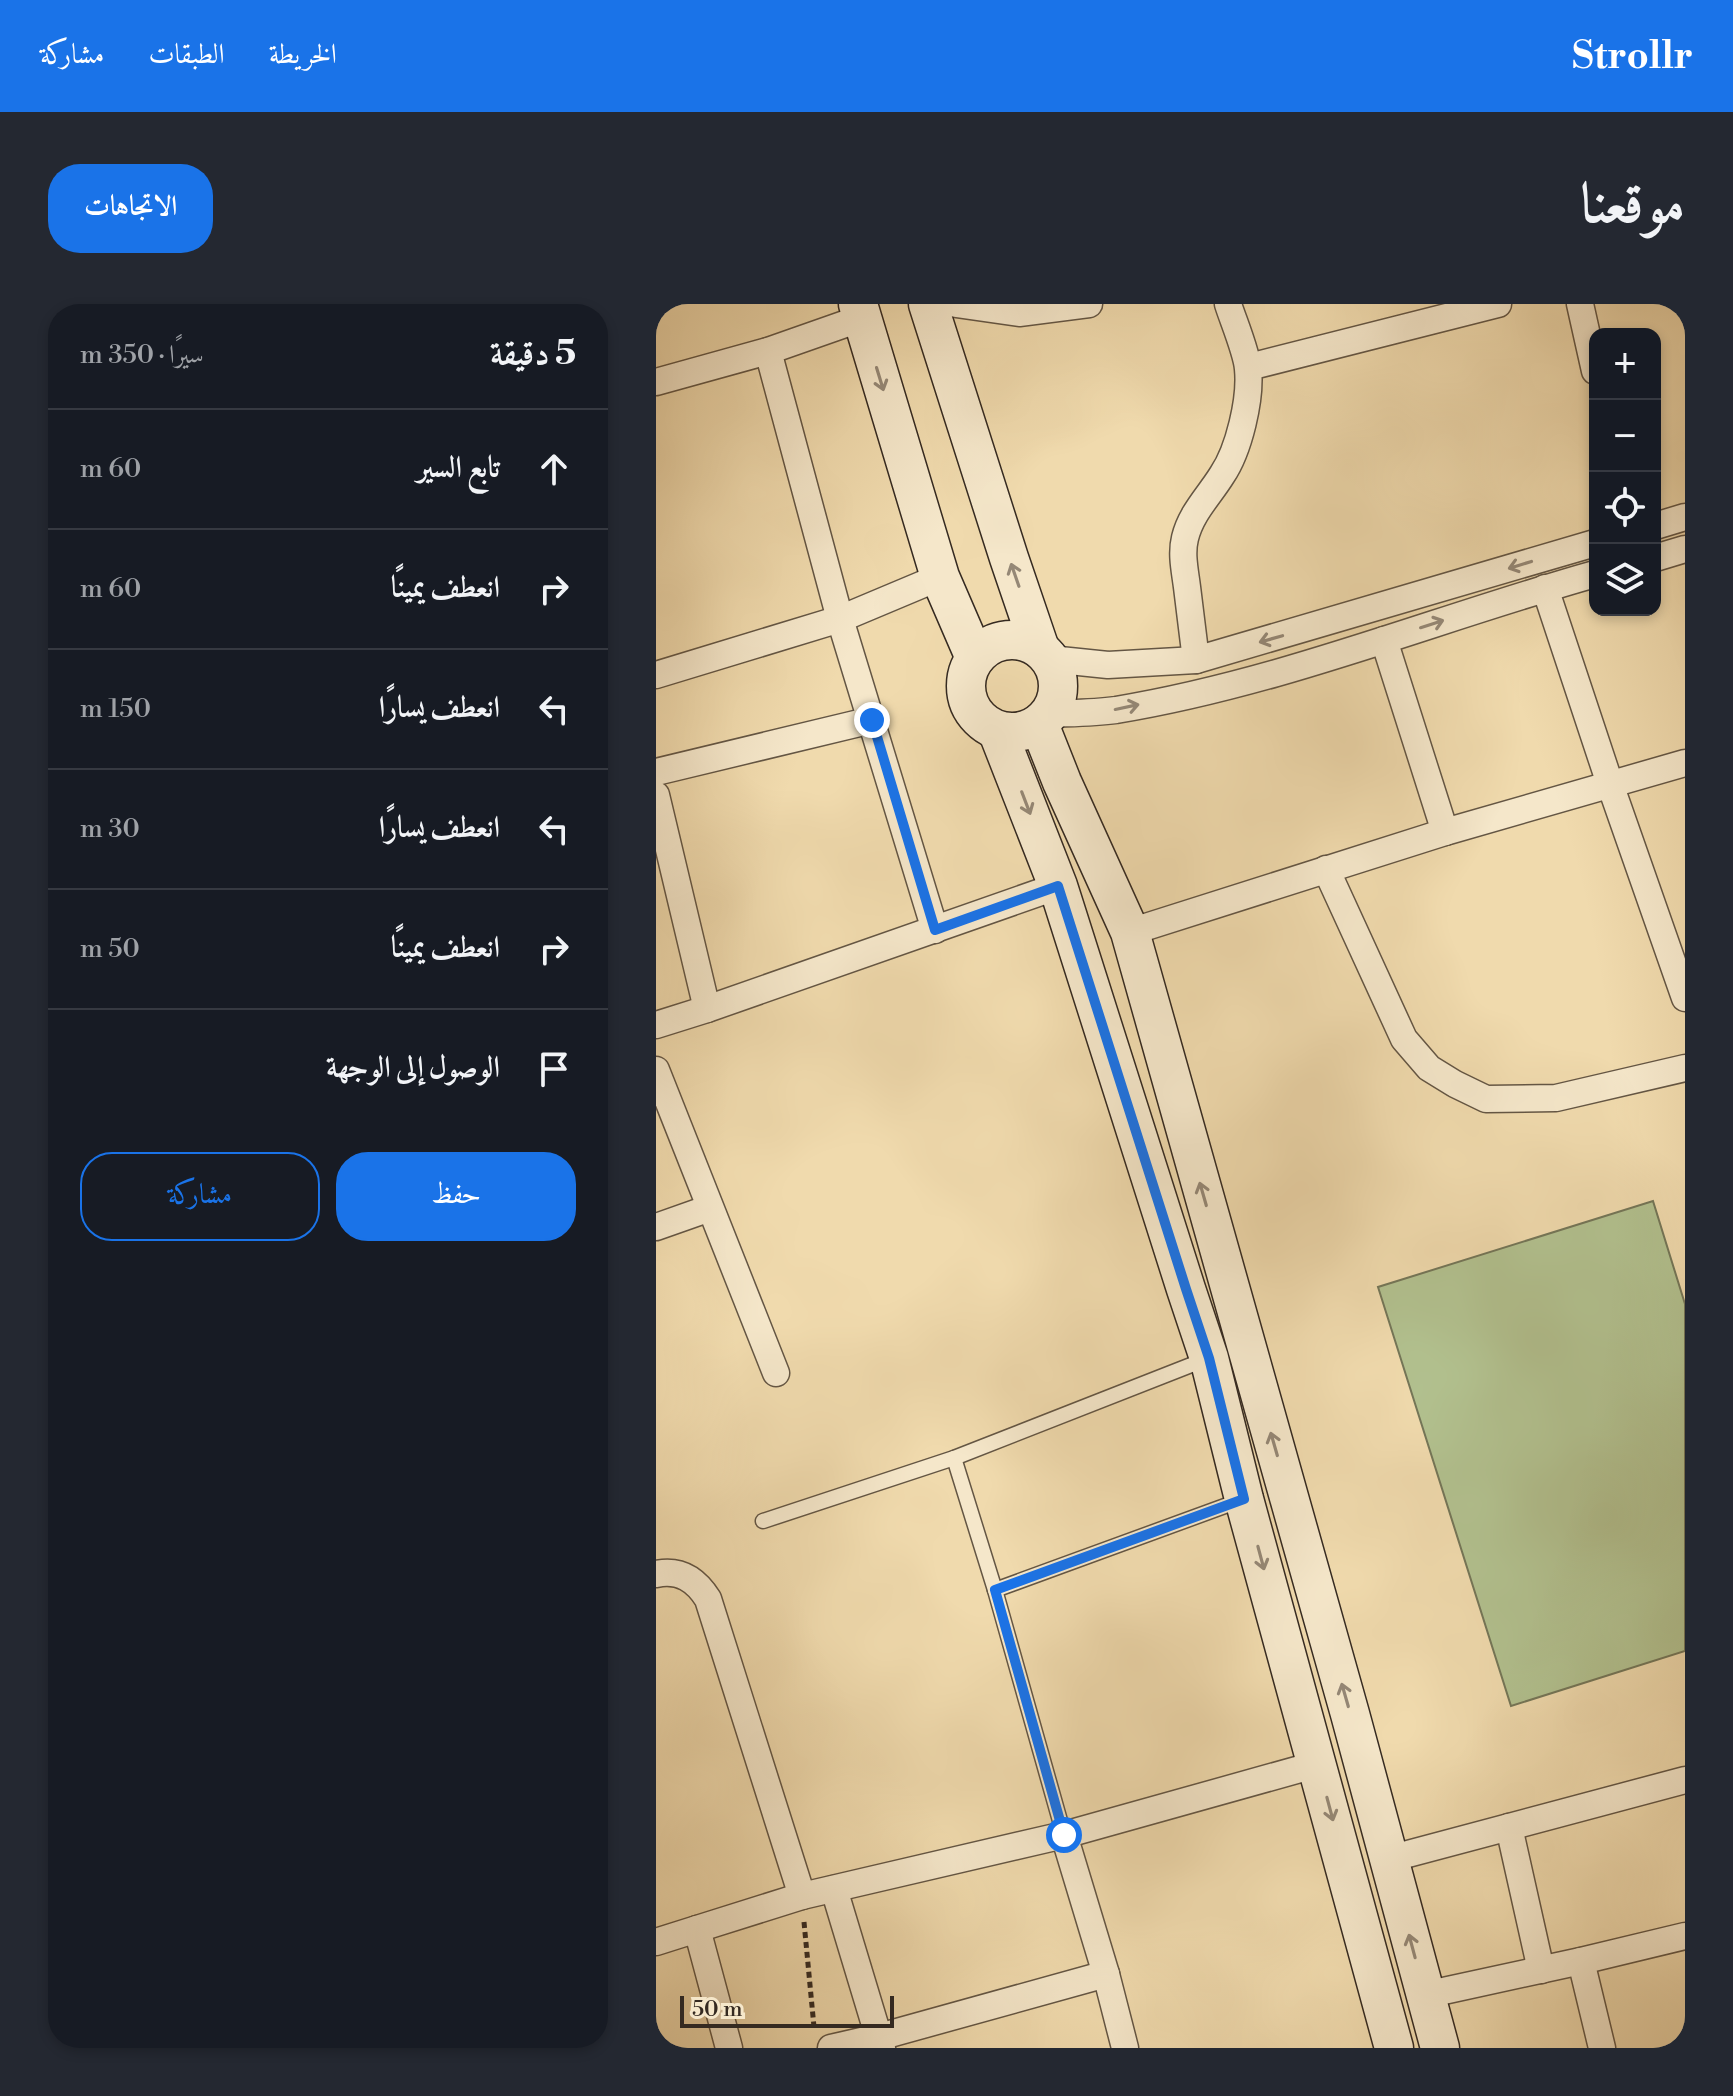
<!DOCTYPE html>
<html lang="ar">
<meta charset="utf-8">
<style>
:root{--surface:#171b24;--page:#242831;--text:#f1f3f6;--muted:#9ea1a6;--line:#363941;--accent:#1a73e8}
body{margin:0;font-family:"Libre Bodoni",Amiri,serif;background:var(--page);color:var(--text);direction:rtl}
.controls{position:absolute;right:24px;top:24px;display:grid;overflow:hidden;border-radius:16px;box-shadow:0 4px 12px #0003}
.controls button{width:72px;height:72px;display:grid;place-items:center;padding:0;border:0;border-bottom:2px solid var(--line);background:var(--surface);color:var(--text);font:40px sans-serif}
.scale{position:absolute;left:24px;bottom:20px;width:214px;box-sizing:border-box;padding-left:8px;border:4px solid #352a21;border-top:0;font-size:22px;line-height:28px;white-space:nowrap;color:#352a21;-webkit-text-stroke:6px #f5e7ca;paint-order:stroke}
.stop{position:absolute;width:24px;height:24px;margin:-18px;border:6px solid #1a73e8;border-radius:50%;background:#fff}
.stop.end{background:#1a73e8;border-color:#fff;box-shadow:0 2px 8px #0008}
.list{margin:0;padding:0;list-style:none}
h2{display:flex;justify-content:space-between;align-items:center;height:104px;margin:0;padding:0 32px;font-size:34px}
h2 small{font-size:26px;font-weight:400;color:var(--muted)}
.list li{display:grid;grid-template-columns:52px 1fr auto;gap:24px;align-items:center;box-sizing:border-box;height:120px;padding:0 32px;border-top:2px solid var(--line)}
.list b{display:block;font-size:30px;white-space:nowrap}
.list em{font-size:26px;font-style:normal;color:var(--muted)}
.actions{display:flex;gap:16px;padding:24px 32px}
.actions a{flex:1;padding:18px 0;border:2px solid var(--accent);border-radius:32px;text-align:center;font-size:28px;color:var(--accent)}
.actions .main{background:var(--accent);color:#fff}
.icon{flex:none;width:44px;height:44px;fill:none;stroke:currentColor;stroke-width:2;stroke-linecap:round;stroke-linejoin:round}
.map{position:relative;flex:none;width:1029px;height:1744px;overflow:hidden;direction:ltr;border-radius:32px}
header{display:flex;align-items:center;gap:48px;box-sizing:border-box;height:112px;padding:0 40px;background:var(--accent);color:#fff}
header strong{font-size:38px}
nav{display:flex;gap:44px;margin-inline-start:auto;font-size:28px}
.intro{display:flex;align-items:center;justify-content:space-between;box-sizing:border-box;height:192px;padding:0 48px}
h1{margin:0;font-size:56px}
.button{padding:20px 36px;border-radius:32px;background:var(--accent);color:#fff;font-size:28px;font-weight:700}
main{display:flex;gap:48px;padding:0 48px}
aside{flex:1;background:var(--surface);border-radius:32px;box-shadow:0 4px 12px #0003}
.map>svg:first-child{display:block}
</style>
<header>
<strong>Strollr</strong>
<nav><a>الخريطة</a><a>الطبقات</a><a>مشاركة</a></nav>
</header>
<div class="intro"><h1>موقعنا</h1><a class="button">الاتجاهات</a></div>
<main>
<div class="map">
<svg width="1029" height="1744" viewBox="0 0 1029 1744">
<rect width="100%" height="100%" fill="#f0daad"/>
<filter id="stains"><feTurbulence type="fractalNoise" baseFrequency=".0025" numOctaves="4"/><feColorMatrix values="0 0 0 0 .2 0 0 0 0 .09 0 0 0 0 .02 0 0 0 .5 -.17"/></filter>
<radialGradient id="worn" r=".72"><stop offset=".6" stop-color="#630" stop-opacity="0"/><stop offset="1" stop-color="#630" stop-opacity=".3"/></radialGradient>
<path fill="#b2c18f" stroke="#747658" stroke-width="2" d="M997,897l32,103v347l-174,55 -133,-419z"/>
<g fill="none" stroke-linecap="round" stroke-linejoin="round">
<g stroke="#645644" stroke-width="17">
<g id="lane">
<path d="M298,1154l41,132 69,245"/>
<path d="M107,1217l191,-63 255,-100"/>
<path d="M339,1286l249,-91"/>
</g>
</g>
<g stroke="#645644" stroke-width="29">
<g id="street">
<path d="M300,0l63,9 70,-9"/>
<path d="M924,0l15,67"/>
<path d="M112,47l72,268 95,311"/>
<path d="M593,63l249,-63"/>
<path d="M0,78l112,-31 94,-33"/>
<path d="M999,222l30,-9"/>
<path d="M999,254l30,-9"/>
<path d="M889,284l65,196 75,214"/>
<path d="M728,336l61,192"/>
<path d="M394,355l58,6 88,-5 399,-117"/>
<path d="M540,356c-3,-24 -6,-49 -9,-73 -2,-16 -6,-33 -2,-49 6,-25 24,-42 37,-63 17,-25 29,-76 26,-106 -1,-16 -15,-49 -20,-65"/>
<path d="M0,371l184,-56 100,-42"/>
<path d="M393,410c22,-1 45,-1 67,-4 164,-27 319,-91 479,-136"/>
<path d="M0,468l216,-52"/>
<path d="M0,491l51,214"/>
<path d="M670,565l78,170 25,29 26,16 31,15 70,-1 129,-30"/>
<path d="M474,628l315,-100 240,-69"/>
<path d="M0,721l51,-16 351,-123"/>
<path d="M0,766l120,303"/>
<path d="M0,923l54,-19"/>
<path d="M0,1270c24,-5 40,6 52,25l94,297"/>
<path d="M853,1523l32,143"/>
<path d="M408,1531l42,139 19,74"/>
<path d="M733,1555l296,-79"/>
<path d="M178,1585l48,159"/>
<path d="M41,1625l105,-33 262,-61 254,-71"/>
<path d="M0,1638l41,-13 32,119"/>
<path d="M925,1657l21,87"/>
<path d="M769,1691l156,-34 104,-25"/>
<path d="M175,1744l48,-11 227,-63"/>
</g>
</g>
<g stroke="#352a21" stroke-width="41">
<g id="secondary">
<path d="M202,0l82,273 35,81"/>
<path d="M272,0l81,254 31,91"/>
<circle cx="356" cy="382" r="46"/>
<path d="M383,420l23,58 68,150 220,782 90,334"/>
<path d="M341,426l61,156 128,403 23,69 35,141 150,549"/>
</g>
</g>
<path stroke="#352a21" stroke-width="5" stroke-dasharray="6 4" stroke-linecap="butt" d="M148,1618l10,105"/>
<use href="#lane" stroke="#f5e7ca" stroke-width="14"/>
<use href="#street" stroke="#f5e7ca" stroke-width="26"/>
<use href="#secondary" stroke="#f5e7ca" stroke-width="38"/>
</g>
<defs><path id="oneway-shaft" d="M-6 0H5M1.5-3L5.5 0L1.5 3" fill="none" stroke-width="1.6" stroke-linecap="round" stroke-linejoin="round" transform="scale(2)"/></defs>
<g stroke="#958876">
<use href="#oneway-shaft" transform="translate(224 75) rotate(73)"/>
<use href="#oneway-shaft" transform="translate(864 261) rotate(163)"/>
<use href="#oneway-shaft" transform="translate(359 271) rotate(-109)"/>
<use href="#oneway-shaft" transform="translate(776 320) rotate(-18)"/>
<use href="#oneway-shaft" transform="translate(615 335) rotate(164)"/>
<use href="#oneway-shaft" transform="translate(471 403) rotate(-12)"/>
<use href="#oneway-shaft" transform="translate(370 499) rotate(69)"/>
<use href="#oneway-shaft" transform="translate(547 890) rotate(-106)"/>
<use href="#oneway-shaft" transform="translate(618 1140) rotate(-106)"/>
<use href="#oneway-shaft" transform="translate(605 1254) rotate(75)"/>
<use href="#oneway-shaft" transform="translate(689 1391) rotate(-106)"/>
<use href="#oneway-shaft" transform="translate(674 1505) rotate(75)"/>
<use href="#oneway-shaft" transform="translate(756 1642) rotate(-105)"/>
</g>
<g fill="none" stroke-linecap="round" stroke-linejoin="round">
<path stroke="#1a73e8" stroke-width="10" d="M216,416l63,210 123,-44 128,403 23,69 35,141 -249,91 69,245"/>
</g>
<rect width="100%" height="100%" filter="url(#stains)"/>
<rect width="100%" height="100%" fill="url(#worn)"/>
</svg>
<div class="controls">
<button>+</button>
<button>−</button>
<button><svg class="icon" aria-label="locate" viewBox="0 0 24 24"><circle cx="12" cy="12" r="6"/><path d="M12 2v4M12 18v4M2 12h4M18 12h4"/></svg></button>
<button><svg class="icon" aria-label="layers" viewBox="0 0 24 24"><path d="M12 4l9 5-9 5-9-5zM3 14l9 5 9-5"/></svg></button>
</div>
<div class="scale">50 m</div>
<div class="stop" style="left:408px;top:1531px"></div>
<div class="stop end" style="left:216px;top:416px"></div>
</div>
<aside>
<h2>5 دقيقة<small>سيرًا · 350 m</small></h2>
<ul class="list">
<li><svg class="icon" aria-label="ahead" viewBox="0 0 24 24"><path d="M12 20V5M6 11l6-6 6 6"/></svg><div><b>تابع السير</b></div><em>60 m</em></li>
<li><svg class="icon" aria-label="right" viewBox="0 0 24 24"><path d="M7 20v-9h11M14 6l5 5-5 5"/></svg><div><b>انعطف يمينًا</b></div><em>60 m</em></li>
<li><svg class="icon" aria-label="left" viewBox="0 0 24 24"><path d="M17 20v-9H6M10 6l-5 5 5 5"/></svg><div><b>انعطف يسارًا</b></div><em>150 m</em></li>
<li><svg class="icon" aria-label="left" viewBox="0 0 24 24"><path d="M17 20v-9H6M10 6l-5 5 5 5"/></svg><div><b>انعطف يسارًا</b></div><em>30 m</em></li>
<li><svg class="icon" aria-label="right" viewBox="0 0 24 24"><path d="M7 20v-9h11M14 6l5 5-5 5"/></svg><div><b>انعطف يمينًا</b></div><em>50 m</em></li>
<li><svg class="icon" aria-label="arrive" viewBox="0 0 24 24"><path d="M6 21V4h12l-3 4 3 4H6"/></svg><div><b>الوصول إلى الوجهة</b></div></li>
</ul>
<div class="actions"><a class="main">حفظ</a><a>مشاركة</a></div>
</aside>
</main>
